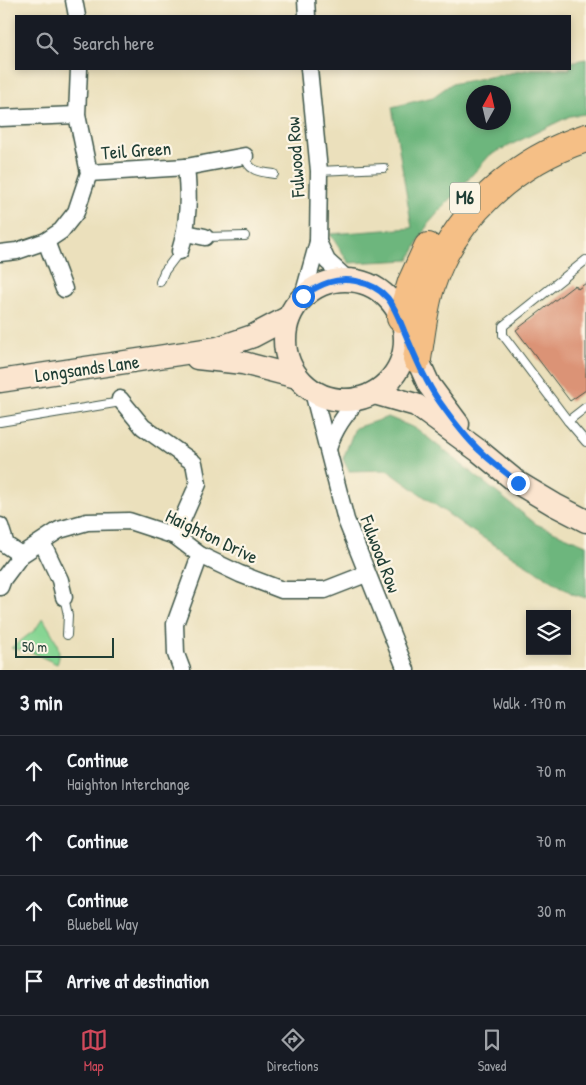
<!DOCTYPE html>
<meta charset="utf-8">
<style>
:root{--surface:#171b24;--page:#20242c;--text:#f1f3f6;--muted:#9ea1a6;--line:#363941;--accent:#d1495b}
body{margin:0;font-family:"Patrick Hand",sans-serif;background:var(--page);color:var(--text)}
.controls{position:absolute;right:15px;bottom:15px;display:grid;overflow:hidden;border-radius:0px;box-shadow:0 2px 8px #0003}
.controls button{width:45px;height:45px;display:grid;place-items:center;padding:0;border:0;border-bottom:1px solid var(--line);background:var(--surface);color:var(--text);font:25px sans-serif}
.compass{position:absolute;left:466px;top:85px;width:45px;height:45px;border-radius:50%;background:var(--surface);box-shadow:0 2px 8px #0003;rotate:8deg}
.scale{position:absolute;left:15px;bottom:12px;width:99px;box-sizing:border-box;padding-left:5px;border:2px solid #1f3d34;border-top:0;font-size:14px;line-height:18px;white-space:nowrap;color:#1f3d34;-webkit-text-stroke:4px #fcf5e5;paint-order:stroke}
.stop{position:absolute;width:15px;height:15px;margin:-11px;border:4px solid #1a73e8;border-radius:50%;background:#fff}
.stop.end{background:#1a73e8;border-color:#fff;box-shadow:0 1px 5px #0008}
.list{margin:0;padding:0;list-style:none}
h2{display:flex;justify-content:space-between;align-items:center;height:65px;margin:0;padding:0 20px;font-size:21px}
h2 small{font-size:16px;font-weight:400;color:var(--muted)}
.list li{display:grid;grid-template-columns:32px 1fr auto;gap:15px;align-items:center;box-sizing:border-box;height:70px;padding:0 20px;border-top:1px solid var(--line)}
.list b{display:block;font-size:19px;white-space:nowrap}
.list p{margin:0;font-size:16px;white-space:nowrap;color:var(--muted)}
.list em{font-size:16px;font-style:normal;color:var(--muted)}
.icon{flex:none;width:28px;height:28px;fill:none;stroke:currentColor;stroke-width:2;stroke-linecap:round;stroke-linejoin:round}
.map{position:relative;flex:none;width:586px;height:670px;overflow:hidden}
.search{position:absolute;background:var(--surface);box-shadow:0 2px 8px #0003;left:15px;right:15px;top:15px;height:55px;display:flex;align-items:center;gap:12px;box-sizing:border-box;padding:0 18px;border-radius:0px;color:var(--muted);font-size:19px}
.sheet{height:345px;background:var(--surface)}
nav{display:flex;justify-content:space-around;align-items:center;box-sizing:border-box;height:70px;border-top:1px solid var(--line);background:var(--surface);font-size:14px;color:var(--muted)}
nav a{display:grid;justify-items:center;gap:2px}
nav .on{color:var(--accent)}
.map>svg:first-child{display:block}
</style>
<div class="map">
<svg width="586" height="670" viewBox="0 0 586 670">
<rect width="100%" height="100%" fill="#fcf5e5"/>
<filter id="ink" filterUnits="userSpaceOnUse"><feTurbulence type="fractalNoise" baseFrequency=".02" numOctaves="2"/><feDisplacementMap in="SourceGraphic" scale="10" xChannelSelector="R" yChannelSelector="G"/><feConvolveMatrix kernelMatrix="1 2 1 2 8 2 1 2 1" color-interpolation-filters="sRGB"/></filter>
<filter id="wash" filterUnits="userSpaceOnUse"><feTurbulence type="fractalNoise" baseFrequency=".0096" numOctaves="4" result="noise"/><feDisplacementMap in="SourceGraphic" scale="20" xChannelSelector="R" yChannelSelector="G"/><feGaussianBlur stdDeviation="1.12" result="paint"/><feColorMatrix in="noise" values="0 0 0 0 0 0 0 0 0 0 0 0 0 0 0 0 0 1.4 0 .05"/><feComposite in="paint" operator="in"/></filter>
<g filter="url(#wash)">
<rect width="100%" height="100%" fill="#ebe0bc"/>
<path fill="#87d593" stroke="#538964" d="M43,618c8,15 21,30 14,46l-26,-12 -20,-4 24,-18z"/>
<g fill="#6db67d" stroke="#467a58" fill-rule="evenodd">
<path d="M586,59v55l-16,2 -80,39 -62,69 -19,36 -60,3 -19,-29 82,-6 -20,-121 41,-10 18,-13 81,-15h38v-7zM474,92h30v30h-30z"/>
<path d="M388,417l29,12 119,95 50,21v53l-13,-4 -104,-65 -82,-59 -38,1 -6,-12 12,-31z"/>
</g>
<g id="blocks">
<path fill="#db9376" d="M586,283v107l-16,11 -54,-71 59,-45 3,4z"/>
</g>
</g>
<g filter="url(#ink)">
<use href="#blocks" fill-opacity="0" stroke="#3e5548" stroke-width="1"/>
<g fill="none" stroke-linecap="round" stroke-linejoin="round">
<g stroke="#3e5548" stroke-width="10">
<g id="lane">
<path d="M245,156c3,15 14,16 29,18"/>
<path d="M319,171l65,-3"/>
<path d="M205,237l40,-1"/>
<path d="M160,282l4,-10 16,-21"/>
<path d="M586,407l-18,14 18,21"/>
<path d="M568,421l-65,-86v-9l83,-66"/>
<path d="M0,422l121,-20"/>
<path d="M64,597l4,18 -1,20"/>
</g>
</g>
<g stroke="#3e5548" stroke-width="19">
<g id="street">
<path d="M74,0l3,16"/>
<path d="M306,0l1,16"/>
<path d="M0,118l77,-3"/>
<path d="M89,173l97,-6 59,-11"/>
<path d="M186,233l19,4"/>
<path d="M46,241l18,48"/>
<path d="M318,242l9,19 21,19"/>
<path d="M180,251c9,-29 9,-55 6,-84"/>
<path d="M0,253l17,-2 29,-10 15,-10 15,-19 13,-39 -12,-58 2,-46"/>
<path d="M303,296l15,-54 1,-71 -10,-102"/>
<path d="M313,392l33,128 60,150"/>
<path d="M120,399l23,28 51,36 4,21 -23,52"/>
<path d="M328,449c6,-20 17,-34 30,-50"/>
<path d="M0,526l6,19 15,10"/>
<path d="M42,542l18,38 4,17"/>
<path d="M0,587l3,-8 18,-24 38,-25 28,-8 42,-1 46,15 25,19 40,19 42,16h43l41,-16"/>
<path d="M182,670l-6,-16 -1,-30 25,-69"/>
</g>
</g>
<g stroke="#3e5548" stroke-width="25">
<g id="secondary">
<circle cx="345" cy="340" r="60"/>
<path d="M410,343l19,42 29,39"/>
<path d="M197,358l46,5 54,14"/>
<path d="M0,381l218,-33 35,-12 36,-19"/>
<path d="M374,393l42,12 63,46 39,32 37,22 31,16"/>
</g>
</g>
<g stroke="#3e5548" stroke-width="30">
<g id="highway">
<path d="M401,318l11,-36 16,-35"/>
<path d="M417,359c4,-24 6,-48 13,-71 23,-72 85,-127 156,-150"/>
</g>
</g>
<use href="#lane" stroke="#fff" stroke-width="8"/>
<use href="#street" stroke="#fff" stroke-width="16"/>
<use href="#secondary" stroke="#fbe5cf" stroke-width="22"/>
<use href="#highway" stroke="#f5bf86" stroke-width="28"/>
</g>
</g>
<g fill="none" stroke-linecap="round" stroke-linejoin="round" filter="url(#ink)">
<path stroke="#1a73e8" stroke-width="6" d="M303,296c17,-12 33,-19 53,-15 33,7 38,25 49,52 10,23 20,48 34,68 12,17 26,36 41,50 12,12 26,21 38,32"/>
</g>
<g text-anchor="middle" stroke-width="4.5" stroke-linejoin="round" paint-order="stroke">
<rect fill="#fcf5e5" stroke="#617469" stroke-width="1" x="450" y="182.5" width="30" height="31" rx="4"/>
<g font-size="18" font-weight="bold" fill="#1f3d34">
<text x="465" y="204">M6</text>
</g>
<g font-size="19" fill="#1f3d34" stroke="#fcf5e5">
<text transform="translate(136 150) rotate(-4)" y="7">Teil Green</text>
<text transform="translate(295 157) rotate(-94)" y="7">Fulwood Row</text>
<text transform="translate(87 368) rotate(-8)" y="7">Longsands Lane</text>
<text transform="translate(212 536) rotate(26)" y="7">Haighton Drive</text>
<text transform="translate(381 554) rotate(69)" y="7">Fulwood Row</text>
</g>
</g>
</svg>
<div class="controls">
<button><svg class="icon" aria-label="layers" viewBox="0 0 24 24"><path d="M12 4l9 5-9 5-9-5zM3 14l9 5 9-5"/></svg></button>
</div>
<svg class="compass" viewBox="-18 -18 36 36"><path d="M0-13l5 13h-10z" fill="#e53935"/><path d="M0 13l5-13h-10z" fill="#9ea1a6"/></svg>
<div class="scale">50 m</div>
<div class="stop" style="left:303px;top:296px"></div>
<div class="stop end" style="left:518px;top:483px"></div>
<div class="search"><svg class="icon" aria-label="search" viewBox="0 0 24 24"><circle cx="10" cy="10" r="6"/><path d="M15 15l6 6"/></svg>Search here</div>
</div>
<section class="sheet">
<h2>3 min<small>Walk · 170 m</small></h2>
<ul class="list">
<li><svg class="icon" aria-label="ahead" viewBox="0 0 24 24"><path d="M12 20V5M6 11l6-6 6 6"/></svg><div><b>Continue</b><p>Haighton Interchange</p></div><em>70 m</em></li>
<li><svg class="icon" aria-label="ahead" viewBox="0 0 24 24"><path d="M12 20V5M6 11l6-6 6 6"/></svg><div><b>Continue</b></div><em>70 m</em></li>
<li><svg class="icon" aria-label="ahead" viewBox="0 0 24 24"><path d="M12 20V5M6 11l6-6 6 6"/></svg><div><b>Continue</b><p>Bluebell Way</p></div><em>30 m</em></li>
<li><svg class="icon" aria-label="arrive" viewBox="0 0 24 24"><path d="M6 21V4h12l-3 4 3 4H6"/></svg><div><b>Arrive at destination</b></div></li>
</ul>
</section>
<nav>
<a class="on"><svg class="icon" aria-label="map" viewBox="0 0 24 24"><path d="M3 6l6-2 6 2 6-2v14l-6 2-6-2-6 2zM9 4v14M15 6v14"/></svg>Map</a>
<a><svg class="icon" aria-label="directions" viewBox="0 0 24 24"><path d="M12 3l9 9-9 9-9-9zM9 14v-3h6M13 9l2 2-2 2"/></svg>Directions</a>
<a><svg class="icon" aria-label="saved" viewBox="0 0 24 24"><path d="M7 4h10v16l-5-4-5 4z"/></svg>Saved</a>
</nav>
